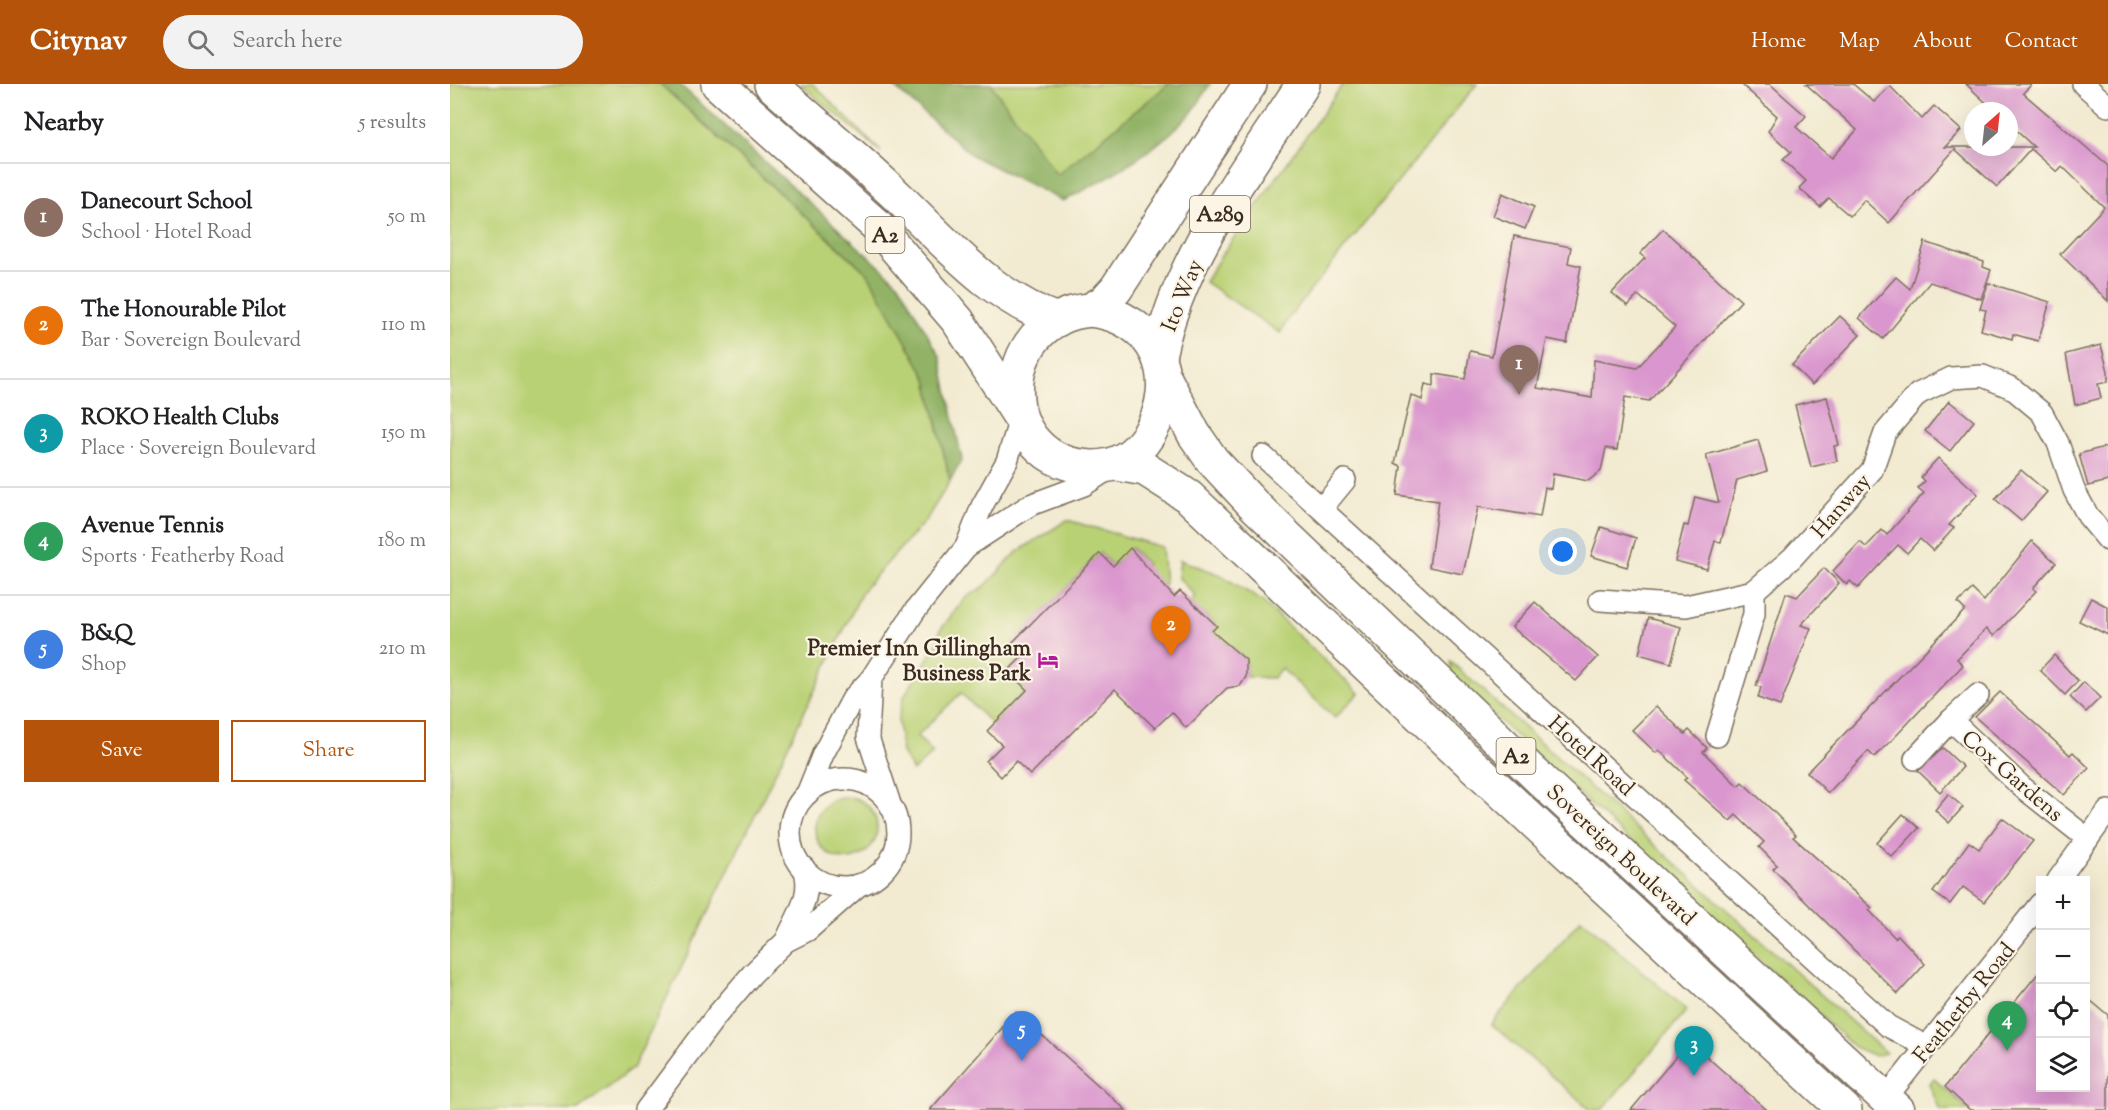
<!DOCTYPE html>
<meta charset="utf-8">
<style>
:root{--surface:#fff;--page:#f2f2f2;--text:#202124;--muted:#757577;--line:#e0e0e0;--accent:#b45309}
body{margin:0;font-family:"Sorts Mill Goudy",serif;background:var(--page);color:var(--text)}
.controls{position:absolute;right:18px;bottom:18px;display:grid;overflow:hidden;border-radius:0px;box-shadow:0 6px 24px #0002}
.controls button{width:54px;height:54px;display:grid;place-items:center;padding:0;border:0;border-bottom:2px solid var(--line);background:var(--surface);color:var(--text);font:30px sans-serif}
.compass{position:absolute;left:1514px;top:18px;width:54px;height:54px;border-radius:50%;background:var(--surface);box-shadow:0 6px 24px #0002;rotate:27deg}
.you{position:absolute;left:1113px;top:468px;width:21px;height:21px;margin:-15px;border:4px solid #fff;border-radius:50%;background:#1a73e8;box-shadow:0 0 0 9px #1a73e833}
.badge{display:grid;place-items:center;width:39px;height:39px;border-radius:50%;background:var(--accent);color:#fff;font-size:20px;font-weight:700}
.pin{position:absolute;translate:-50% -50px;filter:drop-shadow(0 2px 3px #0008)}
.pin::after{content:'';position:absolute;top:32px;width:21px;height:18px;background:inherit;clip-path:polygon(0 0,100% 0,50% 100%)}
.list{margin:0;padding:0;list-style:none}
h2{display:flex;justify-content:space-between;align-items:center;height:78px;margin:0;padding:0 24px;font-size:26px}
h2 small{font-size:20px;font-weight:400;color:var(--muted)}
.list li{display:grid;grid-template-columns:39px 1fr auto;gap:18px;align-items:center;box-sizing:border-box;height:108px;padding:0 24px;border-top:2px solid var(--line)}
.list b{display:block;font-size:22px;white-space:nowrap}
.list p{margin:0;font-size:20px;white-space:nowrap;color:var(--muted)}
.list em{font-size:20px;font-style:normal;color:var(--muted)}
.actions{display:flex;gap:12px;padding:18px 24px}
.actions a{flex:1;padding:14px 0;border:2px solid var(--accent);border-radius:0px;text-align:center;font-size:21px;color:var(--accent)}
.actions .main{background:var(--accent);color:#fff}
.icon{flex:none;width:33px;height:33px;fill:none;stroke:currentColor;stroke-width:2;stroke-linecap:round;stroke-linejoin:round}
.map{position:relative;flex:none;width:1658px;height:1026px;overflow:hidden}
header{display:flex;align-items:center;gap:36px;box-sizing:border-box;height:84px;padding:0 30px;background:var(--accent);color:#fff}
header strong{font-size:28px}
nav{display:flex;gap:33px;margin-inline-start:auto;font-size:21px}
.search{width:420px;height:54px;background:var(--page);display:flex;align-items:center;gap:15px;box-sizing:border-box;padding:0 21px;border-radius:33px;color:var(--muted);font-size:22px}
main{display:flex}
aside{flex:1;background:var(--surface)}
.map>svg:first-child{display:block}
</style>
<header>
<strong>Citynav</strong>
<div class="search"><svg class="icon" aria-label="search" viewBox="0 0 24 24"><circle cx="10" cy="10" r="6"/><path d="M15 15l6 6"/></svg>Search here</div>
<nav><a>Home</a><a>Map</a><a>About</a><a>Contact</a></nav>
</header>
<main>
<aside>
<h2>Nearby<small>5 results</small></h2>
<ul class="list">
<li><span class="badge" style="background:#8d6e63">1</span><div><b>Danecourt School</b><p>School · Hotel Road</p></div><em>50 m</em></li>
<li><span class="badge" style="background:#e8710a">2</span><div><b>The Honourable Pilot</b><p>Bar · Sovereign Boulevard</p></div><em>110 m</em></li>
<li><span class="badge" style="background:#0f9aa8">3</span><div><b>ROKO Health Clubs</b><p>Place · Sovereign Boulevard</p></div><em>150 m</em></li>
<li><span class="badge" style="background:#2e9e5b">4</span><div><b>Avenue Tennis</b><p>Sports · Featherby Road</p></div><em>180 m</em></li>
<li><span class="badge" style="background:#3f7fe0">5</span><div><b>B&amp;Q</b><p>Shop</p></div><em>210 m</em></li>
</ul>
<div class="actions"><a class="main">Save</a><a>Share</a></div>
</aside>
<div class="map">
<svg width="1658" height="1026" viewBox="0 0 1658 1026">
<rect width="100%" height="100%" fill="#fcf5e5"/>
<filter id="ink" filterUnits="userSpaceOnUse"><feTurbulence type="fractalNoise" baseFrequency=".0167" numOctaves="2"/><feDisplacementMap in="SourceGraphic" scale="12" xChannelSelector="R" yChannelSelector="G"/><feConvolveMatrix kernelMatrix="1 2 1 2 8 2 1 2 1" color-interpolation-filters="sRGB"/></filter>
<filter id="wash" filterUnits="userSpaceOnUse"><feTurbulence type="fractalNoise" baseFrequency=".008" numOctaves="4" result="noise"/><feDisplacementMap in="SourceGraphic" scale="24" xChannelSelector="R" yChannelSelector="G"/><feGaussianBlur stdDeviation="1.35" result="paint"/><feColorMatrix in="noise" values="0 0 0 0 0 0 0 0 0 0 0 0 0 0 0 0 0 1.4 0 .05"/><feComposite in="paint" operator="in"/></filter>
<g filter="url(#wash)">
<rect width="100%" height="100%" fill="#f2ebd2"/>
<g fill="#b9d175" stroke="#7a7e4a" stroke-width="1.5">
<path d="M0,0h210l208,190 59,105 23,102 -24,39 -63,70 -230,478 -55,42h-128z"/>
<path d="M350,0h13l68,68z"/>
<path d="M441,0h278l-112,91z"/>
<path d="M893,0h134l-187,232 -10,17 -75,-51 14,-23z"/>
<path d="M617,436l95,27 3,36 -18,18 -18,-18 18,-19 -16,-16 -18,18 -13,-13 -88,91 11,12 -15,15 19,19 -34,35 -32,-32 -44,43 16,17 -20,18 -11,-18 -4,-33 6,-24 34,-54 2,-12 25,-32 20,-12 32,-34z"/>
<path d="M730,476l41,15 41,26 97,92 -24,25 -54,-50 -8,10 -27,-1v-17l-34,-29 5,-5 -14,-13 -16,-7 8,-10 -17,-19z"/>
<path d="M1000,577l436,392 -11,3 -21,-9 -402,-370z"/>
<circle cx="396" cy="744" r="31"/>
<path d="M1131,835l106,91 -85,100h-11l-100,-86z"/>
<path d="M1484,995l35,31h-29l-11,-26z"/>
</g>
<g fill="#92b366" stroke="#666e42" stroke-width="1.5">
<path d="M210,0h19l220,200 41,72 22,104 -12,21 -23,-102 -59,-105z"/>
<path d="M441,0h100l66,91 112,-91h41c-6,9 -11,19 -18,28 -31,36 -87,68 -129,89l-90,-45z"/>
</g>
<g id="blocks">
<g fill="#da96ce">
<path d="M1291,0h29l36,32 -10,11 35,31 26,-28 -51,-46h47l21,18 16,-16 32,33 12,-13 27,24 -16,17h89l-25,-23v-13h-14l-29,-27h66l-9,9 85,73v135l-48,-47 44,-47 -42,-41 -5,6 -26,-23 -34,38 -42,-38 -66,74 -25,-23 -14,16 -21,-18 -9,9 -21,-19 7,-7 -23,-21 8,-8 -23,-21 9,-15z"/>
<path d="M1052,109l32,14 -9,22 -32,-13z"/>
<path d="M1213,145l78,72 -92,100 -24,-4 -8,53 -11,-2 -5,23 -13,10 -35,-7 -2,15 -6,-2 -5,30 -62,-10 -15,67 -34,-7 9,-66 -41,-6 4,-29 -6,-3 16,-68 11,5 3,-16 9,2v-12l31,5 5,-28 22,5 22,-120 57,11 -3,16 13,3 -14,77 -20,-4 -10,49 55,10 2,-38 43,8 38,-41 -37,-32 -10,11 -16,-13 33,-35 -5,-4z"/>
<path d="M1475,158l59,20 -1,5 8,3 -10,29 -51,-17 -47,57 -24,-21 37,-41 14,12z"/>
<path d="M1538,199l62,19 -12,39 -25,-7 -1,5 -31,-9 5,-20 -6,-1z"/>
<path d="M1390,232l20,19 -48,50 -20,-20z"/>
<path d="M1651,261l7,26v11l-10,2 3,14 -26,7 -9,-51z"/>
<path d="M1377,313l12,48 -5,1 3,15 -26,6 -16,-62z"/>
<path d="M1499,317l25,20 -24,30 -25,-20z"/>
<path d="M1308,356l9,31 -30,9 -16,62 -6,-1 -8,28 -32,-8 9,-36 4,1 7,-29 24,6 -13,-48z"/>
<path d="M1658,362v35l-20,5 -9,-32z"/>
<path d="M1488,374l40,36 -29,31 5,3 -21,23 -13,-12 -13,14 -9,-8 -40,43 -8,-7 -3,4 -14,-14 27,-29 6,5 16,-17 5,5 37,-42 -6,-5 7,-7 -4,-4z"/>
<path d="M1571,386l26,22 -26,29 -26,-22z"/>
<path d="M1151,443l35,11 -9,29 -36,-11z"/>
<path d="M1582,457l24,22 -23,25 3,3 -42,45 -8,-7 -29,30 6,6 -70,74 -19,18 -6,-6 -40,42 -21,-21 158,-162 -7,-7 14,-14 12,12z"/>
<path d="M680,464l44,49 6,-6 37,35 -5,5 34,29v17l-6,9 -13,2 -41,40 -14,-16 -17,16 -40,-39 -85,86 -14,-14 -15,16 -15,-16 16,-16 -15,-14 40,-41 -19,-19 15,-15 -12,-12 89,-91 13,13z"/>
<path d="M1374,484l15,15 -38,42 10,3 -31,78 -22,-8 3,-11 -5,-1 30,-93 11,4z"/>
<path d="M1641,514l17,9v28l-29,-14z"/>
<path d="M1085,518l63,55 -22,24 -64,-54z"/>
<path d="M1198,534l33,9 -10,36 -32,-9z"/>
<path d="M1604,571l24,26 -13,14 -25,-25z"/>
<path d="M1634,598l16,16 -14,14 -16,-15z"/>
<path d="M1550,608l70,63 3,-3 16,16 -25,27 -89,-78z"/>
<path d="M1206,622l29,28 4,-4 18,18 -4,4 35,34 4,-4 31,29 23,24 -3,2 79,71 -3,2 26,28 3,-3 27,29 -27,30 -125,-125 4,-4 -18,-18 5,-5 -28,-27 -6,6 -46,-41 3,-3 -28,-27 -3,3 -24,-23z"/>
<path d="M1493,664l20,19 -23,25 -22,-21z"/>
<path d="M1498,710l15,13 -14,16 -14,-13z"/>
<path d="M1453,730l16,14 -27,29 -15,-14z"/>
<path d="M1552,734l31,23 -49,61 -21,-15 -13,17 -17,-12 36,-50 10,7z"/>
<path d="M1590,887v117h45v-92l23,19v95h-138l-25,-23z"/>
<path d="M566,928l110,98h-196z"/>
<path d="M1239,957l78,69h-136z"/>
</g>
</g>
</g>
<g filter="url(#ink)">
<use href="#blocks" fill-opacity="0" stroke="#7b6e5d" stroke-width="1.5"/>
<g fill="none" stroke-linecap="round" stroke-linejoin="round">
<g stroke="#7b6e5d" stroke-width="24">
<g id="minor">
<path d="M1633,0l25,22"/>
<path d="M813,372l625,570 37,20"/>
<path d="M872,424l23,-28"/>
<path d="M516,463l64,-42 54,-20 28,-18"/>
<path d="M1150,516l86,6 68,-15 38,-33 80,-88 13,-37 33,-39 33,-16 32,-2 29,12 30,25 16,30 16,47 14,26 20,24"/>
<path d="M421,595l-3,58 21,64"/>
<path d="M1501,636l27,-25"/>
<path d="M1267,652l37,-122v-23"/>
<path d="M1465,675l36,-39 71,67 66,52"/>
<circle cx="394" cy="749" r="54"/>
<path d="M357,710l16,-40 30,-56 18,-19 43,-67 52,-65 16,-41 25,-45 13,-42"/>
<path d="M1608,796l50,-69"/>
<path d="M336,857c10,-24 28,-46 18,-73"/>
<path d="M1436,1014l154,-194"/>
<path d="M196,1026l71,-95 35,-41 34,-33 22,-11 51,-45"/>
</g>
</g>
<g stroke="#7b6e5d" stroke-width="36">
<g id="primary">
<path d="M268,0l158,141 82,96 60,93"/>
<path d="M321,0c42,38 86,74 127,113 49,47 93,100 159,123"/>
<path d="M640,226c67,7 92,69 59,124 -13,21 -31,33 -56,33 -102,-2 -101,-148 -3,-157z"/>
<path d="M640,226l14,-8 12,-13 134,-205"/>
<path d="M709,272c21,-102 89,-186 144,-272"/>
<path d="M714,293l30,57 18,26 42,45 288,276 356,329"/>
<path d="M667,380l28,5 44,28 276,261 380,352"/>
</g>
</g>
<use href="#minor" stroke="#fff" stroke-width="21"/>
<use href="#primary" stroke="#fff" stroke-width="33"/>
</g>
</g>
<defs>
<g id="hotel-bare" transform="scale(1.62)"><path d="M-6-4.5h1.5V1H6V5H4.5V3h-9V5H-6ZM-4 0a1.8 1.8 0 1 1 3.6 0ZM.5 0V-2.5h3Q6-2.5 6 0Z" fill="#b5179e" stroke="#fcf5e5" stroke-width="2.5" paint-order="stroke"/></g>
</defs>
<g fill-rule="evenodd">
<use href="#hotel-bare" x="598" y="576"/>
</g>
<g text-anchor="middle" stroke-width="4.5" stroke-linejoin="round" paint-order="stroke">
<g fill="#fcf5e5" stroke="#75675a" stroke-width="1.5">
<rect x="740" y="112" width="60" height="36" rx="4.5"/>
<rect x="415.5" y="133" width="39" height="36" rx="4.5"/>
<rect x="1046.5" y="654" width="39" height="36" rx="4.5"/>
</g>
<g font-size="21" font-weight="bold" fill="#3b2a1e">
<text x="770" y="137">A289</text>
<text x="435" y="158">A2</text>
<text x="1066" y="679">A2</text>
</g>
<g font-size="22" fill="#3b2a1e" stroke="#fcf5e5">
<text transform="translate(731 211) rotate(-68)" y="8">Ito Way</text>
<text transform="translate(1390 421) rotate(-49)" y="8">Hanway</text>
<text transform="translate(1142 671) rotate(42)" y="8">Hotel Road</text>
<text transform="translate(1563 691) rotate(41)" y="8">Cox Gardens</text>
<text transform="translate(1172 770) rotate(43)" y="8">Sovereign Boulevard</text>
<text transform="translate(1513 918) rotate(-51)" y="8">Featherby Road</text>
</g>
<g font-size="22" font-weight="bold" fill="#3b2a1e" stroke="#fcf5e5" text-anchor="end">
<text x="581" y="571">Premier Inn Gillingham<tspan x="581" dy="25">Business Park</tspan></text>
</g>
</g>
</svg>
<div class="controls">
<button>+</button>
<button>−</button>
<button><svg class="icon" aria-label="locate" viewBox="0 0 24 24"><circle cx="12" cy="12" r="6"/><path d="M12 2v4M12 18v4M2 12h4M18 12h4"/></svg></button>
<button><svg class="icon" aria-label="layers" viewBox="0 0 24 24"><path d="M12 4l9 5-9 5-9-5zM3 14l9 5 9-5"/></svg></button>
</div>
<svg class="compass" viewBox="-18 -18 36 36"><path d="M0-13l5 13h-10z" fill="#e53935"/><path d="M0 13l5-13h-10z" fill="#757577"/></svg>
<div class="you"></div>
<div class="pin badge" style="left:1069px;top:311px;background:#8d6e63">1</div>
<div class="pin badge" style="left:721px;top:572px;background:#e8710a">2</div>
<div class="pin badge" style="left:1244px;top:992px;background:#0f9aa8">3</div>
<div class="pin badge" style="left:1557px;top:967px;background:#2e9e5b">4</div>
<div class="pin badge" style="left:572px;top:977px;background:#3f7fe0">5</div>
</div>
</main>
